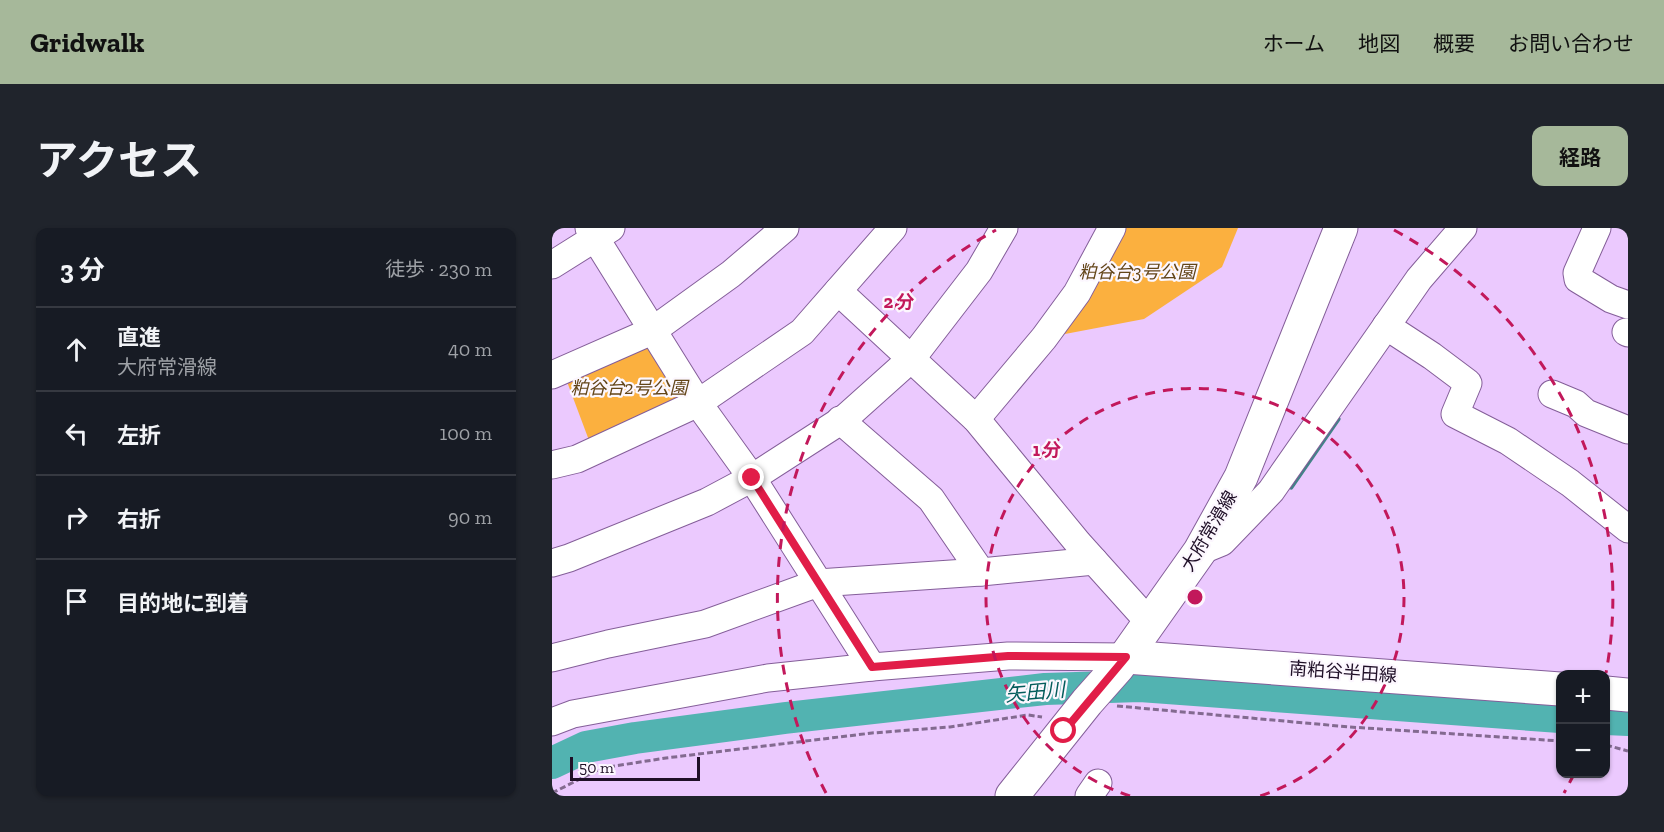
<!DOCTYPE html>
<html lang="ja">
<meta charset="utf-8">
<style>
:root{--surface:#171b24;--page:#20242c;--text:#f1f3f6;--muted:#9ea1a6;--line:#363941;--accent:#a6b89a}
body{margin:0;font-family:"Zilla Slab","Noto Sans JP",serif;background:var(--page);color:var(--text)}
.controls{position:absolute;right:18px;bottom:18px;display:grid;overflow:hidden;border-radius:12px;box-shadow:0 2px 4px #0004}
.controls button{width:54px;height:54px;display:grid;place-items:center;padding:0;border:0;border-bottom:2px solid var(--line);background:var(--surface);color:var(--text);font:30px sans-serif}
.scale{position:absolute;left:18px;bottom:15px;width:130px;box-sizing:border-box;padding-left:6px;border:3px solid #1f0f27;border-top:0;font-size:16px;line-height:21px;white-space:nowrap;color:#1f0f27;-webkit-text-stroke:4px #fcf7fe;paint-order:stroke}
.stop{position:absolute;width:18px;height:18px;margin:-14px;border:4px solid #e11d48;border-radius:50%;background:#fff}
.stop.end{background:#e11d48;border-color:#fff;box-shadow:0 2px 6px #0008}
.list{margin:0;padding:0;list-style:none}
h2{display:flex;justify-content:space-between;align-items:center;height:78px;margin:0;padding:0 24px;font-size:26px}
h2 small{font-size:20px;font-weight:400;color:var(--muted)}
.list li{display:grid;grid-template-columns:39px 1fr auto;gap:18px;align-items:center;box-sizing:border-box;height:84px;padding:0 24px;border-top:2px solid var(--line)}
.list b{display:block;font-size:22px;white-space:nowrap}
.list p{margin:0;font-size:20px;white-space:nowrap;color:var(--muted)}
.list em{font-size:20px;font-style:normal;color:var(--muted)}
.icon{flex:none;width:33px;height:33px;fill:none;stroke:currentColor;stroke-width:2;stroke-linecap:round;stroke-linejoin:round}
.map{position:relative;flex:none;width:1076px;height:568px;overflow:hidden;border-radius:12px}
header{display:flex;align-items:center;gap:36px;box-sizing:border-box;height:84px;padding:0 30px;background:var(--accent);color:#111}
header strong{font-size:28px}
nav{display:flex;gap:33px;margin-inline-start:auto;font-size:21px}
.intro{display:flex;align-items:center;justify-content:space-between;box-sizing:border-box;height:144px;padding:0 36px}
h1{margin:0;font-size:42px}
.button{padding:15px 27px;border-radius:12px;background:var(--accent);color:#111;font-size:21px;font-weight:700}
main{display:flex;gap:36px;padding:0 36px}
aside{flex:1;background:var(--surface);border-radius:12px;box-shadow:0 2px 4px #0004}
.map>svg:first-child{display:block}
</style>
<header>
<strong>Gridwalk</strong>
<nav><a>ホーム</a><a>地図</a><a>概要</a><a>お問い合わせ</a></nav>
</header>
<div class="intro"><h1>アクセス</h1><a class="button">経路</a></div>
<main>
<aside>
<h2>3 分<small>徒歩 · 230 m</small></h2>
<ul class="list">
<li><svg class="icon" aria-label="ahead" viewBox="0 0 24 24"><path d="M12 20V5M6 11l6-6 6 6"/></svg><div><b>直進</b><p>大府常滑線</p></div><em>40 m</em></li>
<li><svg class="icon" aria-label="left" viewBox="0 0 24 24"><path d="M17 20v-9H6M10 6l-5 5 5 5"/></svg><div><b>左折</b></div><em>100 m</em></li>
<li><svg class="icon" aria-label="right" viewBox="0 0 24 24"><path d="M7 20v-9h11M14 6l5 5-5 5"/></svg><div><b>右折</b></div><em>90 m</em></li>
<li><svg class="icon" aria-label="arrive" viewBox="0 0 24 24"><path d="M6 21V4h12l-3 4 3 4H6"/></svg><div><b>目的地に到着</b></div></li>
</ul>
</aside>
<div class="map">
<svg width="1076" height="568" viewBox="0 0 1076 568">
<rect width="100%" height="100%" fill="#ebc9fe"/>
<g fill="#fbb03f">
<path d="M560,0h126l-16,39 -78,52 -100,19z"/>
<path d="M100,103l46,72 -105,48 -30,-80z"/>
</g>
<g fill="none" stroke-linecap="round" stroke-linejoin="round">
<path stroke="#438288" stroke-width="5" d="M739,259l47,-68"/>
<g stroke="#52b3b1" stroke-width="32">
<path d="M1054,491l22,1"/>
<path d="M0,535l34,-16 49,-9 150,-20 260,-29 95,-3 420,31"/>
</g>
<g stroke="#845e99" stroke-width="29">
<g id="minor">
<path d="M37,0l109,175 54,75 120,189"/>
<path d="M1045,0l-20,45 1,6 33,20 17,6"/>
<path d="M0,37l59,-37"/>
<path d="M286,63l138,128 102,124 71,79"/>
<path d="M834,98l46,30 36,27 -13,31 53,27 62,42 58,46"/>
<path d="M1074,104l2,1"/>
<path d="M0,147l100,-44 79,-57 54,-46"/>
<path d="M1000,166l24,10 10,9 42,17"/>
<path d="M424,191l68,-81 33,-45 35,-65"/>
<path d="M288,192l91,79 50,73 113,-11"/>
<path d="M0,237l25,-6 121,-56 104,-71 91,-104"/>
<path d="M648,323l22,-9 49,-51 148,-212 44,-51"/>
<path d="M0,335l17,-5 138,-56 45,-24 93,-60 67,-60 67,-87 25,-43"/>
<path d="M0,430l56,-14 97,-20 113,-41 163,-11"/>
<path d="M0,494l21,-8 195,-36 104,-11 136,-11 118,1"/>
<path d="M537,568l9,-13"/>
</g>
</g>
<g stroke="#845e99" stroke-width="35">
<g id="major">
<path d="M574,429l434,32"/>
<path d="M1054,465l22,2"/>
<path d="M460,568l75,-94 31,-35 82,-116 41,-74 100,-249"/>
</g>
</g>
<g stroke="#836a90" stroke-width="3" stroke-dasharray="6 3" stroke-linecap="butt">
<path d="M565,478l233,21 210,14"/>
<path d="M1054,517l22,6"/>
<path d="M0,565l50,-25 64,-10 206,-25 78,-6 78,-12 14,2"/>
</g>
<use href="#minor" stroke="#fff" stroke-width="27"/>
<use href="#major" stroke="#fff" stroke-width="33"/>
</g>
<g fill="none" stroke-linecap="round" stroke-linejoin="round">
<path stroke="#e11d48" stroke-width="8" d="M200,250l120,189 136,-11 118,1 -62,74"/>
</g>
<g fill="none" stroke="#c2185b" stroke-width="3" stroke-dasharray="10 8">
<path d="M578 568A209 209 0 1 1 708 568"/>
<path d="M1022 546A418 418 0 0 1 1012 565M274 565A418 418 0 0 1 444 2M842 2A418 418 0 0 1 1054 445"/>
</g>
<g text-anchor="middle" stroke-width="4.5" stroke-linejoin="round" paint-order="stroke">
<g font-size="18" font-style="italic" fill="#634518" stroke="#fcf7fe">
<text x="585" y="50">粕谷台3号公園</text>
<text x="77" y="166">粕谷台2号公園</text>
</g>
<g font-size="18" fill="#1f0f27" stroke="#fcf7fe">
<text transform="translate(657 303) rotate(-59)" y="6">大府常滑線</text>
<text transform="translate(791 444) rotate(4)" y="6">南粕谷半田線</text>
</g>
<g font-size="20" font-style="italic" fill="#045d5c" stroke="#fcf7fe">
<text transform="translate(483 464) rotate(-5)" y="7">矢田川</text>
</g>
</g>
<circle cx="643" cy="369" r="9" fill="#c2185b" stroke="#fcf7fe" stroke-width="3"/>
<g font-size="18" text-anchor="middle" font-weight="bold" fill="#c2185b" stroke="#fcf7fe" stroke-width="4.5" stroke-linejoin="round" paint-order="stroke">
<text x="347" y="80">2 分</text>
<text x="495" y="228">1 分</text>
</g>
</svg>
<div class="controls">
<button>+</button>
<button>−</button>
</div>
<div class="scale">50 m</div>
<div class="stop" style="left:512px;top:503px"></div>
<div class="stop end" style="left:200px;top:250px"></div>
</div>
</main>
